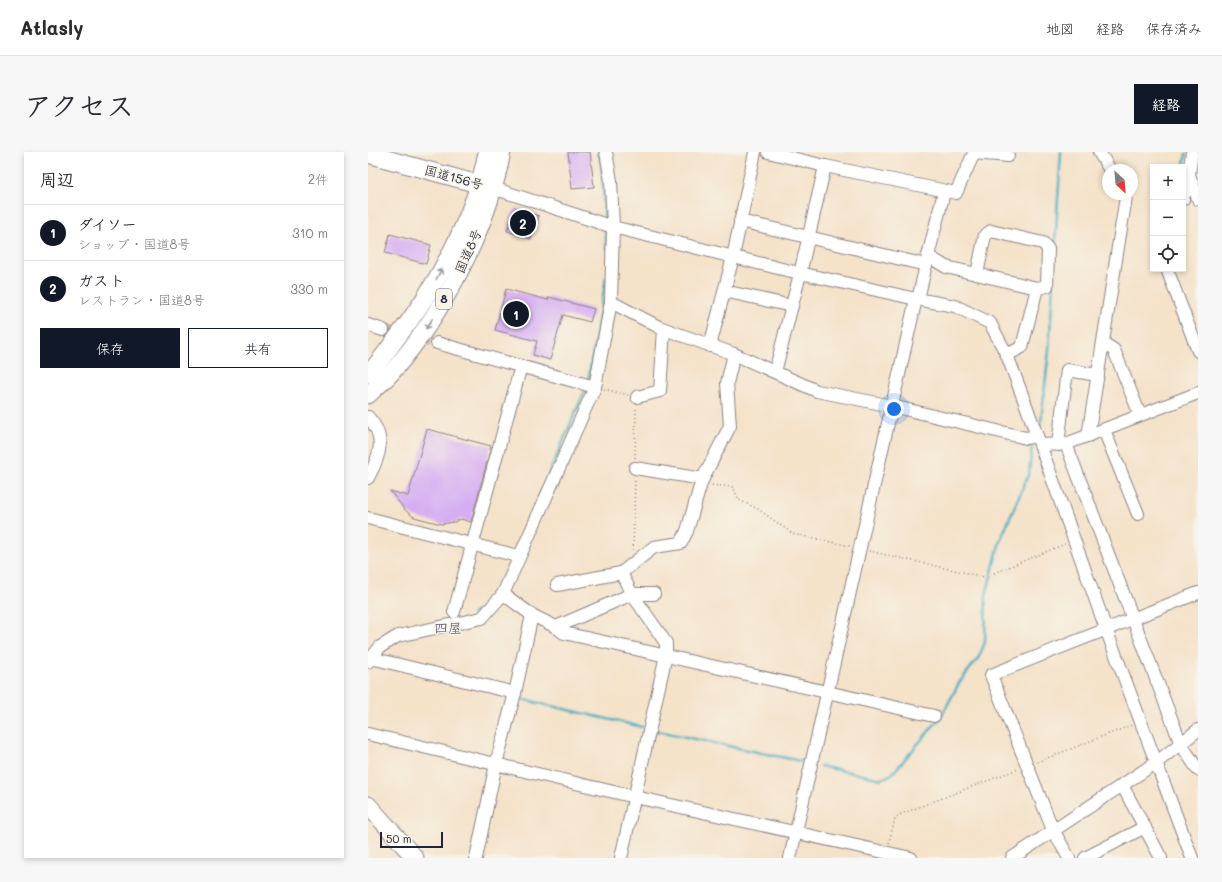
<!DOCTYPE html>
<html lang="ja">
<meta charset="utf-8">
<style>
:root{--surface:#fff;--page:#f7f7f7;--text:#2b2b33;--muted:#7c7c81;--line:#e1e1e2;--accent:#111827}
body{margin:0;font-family:Mali,"Klee One",sans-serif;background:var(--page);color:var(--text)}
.controls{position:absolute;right:12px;top:12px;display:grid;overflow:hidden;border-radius:0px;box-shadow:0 2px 6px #0003}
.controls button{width:36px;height:36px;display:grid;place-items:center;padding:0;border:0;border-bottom:1px solid var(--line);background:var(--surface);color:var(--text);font:20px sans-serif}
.compass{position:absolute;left:734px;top:12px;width:36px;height:36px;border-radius:50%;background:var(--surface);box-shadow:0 2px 6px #0003;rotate:154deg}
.scale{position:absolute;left:12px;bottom:10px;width:63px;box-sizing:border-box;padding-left:4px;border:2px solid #22223b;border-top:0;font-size:11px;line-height:14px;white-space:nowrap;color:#22223b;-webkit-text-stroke:3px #f7f3e8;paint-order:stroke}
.you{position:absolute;left:526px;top:257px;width:14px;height:14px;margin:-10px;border:3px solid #fff;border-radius:50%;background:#1a73e8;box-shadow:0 0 0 6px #1a73e833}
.badge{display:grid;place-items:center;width:26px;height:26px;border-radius:50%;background:var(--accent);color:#fff;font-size:13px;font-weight:700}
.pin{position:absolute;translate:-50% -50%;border:2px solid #fff;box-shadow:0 1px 4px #0006}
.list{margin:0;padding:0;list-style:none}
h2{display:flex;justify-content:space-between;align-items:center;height:52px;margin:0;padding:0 16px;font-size:17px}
h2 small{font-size:13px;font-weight:400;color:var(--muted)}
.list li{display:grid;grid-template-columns:26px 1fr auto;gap:12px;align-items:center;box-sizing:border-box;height:56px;padding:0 16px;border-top:1px solid var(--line)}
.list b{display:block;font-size:15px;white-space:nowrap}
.list p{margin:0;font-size:13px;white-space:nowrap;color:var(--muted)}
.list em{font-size:13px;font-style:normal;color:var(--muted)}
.actions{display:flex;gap:8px;padding:12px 16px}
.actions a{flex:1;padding:9px 0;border:1px solid var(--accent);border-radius:0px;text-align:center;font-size:14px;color:var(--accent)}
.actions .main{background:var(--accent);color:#fff}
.icon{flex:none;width:22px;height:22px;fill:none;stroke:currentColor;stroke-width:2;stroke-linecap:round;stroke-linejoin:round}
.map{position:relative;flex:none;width:830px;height:706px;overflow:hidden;border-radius:0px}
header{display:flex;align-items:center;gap:24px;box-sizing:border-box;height:56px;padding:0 20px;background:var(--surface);border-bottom:1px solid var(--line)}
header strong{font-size:19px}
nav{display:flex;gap:22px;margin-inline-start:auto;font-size:14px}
.intro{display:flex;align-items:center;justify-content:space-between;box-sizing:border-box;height:96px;padding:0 24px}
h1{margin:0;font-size:28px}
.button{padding:10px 18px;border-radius:0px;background:var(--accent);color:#fff;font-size:14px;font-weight:700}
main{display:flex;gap:24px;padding:0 24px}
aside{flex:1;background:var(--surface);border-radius:0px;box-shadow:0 2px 6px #0003}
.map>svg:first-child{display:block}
</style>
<header>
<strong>Atlasly</strong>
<nav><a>地図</a><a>経路</a><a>保存済み</a></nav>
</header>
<div class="intro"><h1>アクセス</h1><a class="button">経路</a></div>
<main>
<aside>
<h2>周辺<small>2件</small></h2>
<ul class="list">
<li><span class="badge">1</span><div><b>ダイソー</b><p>ショップ · 国道8号</p></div><em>310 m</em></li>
<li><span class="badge">2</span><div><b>ガスト</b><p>レストラン · 国道8号</p></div><em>330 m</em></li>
</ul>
<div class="actions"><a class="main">保存</a><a>共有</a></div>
</aside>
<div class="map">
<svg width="830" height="706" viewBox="0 0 830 706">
<rect width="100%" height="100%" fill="#f7f3e8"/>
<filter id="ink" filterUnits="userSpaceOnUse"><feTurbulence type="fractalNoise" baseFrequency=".025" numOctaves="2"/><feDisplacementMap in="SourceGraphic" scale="8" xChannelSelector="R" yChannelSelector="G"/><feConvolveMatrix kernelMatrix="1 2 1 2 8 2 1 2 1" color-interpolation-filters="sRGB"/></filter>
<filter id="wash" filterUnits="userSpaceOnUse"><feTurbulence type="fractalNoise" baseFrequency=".012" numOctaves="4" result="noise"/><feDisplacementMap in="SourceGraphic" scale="16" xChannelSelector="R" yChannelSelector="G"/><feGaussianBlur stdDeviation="0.9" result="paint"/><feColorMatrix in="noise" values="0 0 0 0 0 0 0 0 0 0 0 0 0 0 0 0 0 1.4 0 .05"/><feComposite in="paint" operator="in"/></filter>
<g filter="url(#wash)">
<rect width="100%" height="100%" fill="#f4e2c9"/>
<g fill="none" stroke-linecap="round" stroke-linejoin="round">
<g stroke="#41abc0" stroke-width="2.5">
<path d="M230,0l3,9 4,60"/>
<path d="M815,16l3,-14"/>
<path d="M237,76l2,21"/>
<path d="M685,125l8,-125"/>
<path d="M220,229l18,-103"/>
<path d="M672,273l1,-4 8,-71 4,-66"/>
<path d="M156,380l62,-144"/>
<path d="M127,443l8,-16"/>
<path d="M104,462l11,-6"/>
<path d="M149,546l125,29"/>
<path d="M285,578l152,32"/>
<path d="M452,614l62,13 10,-5 49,-57 18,-34 20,-26 6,-15 1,-47 14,-54 29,-68 3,-27"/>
</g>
</g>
<g id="blocks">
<g fill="#d6adf3">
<path d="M200,0h22l4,35 -22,2z"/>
<path d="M147,56l24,8 -8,23 -24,-8z"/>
<path d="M22,82l41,11 -5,19 -41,-11z"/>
<path d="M138,137l42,11 1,-3 45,12 -4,13 -27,-7 -13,45 -17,-5 4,-14 -42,-11z"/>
<path d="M59,277l64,17 -20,76 -10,-3 -7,3 -13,2 -27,-7 -9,-7 -15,-19 18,5z"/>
</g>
</g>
</g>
<g filter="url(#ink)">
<use href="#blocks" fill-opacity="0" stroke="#8b8282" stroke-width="1"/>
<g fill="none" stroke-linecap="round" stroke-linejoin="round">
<path stroke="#cabcad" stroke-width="12" stroke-dasharray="12 6" stroke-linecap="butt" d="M15,178l54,13"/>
<g stroke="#8b8282" stroke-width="14">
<g id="minor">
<path d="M400,0l57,14 -25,108 -25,98"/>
<path d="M731,0l11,18"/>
<path d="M457,14l131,27 18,-40 34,3"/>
<path d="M821,23l9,24"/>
<path d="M125,36l120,39 169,42 134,30 39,7 35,17 17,32 20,53 79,221 86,229"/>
<path d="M815,47l6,-24 3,-23"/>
<path d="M372,69l186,44 -7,30 -3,4 -126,559"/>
<path d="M560,104l16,-64"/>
<path d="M558,113l2,-9 18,11 91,21 -15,59 -15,8"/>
<path d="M799,117l31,82"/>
<path d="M609,122l8,-39 6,-4 52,12 5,6 -1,37 -10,2"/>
<path d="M356,139l68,15"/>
<path d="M243,150l48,25 75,27 83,37 75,15 134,32 11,-2"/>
<path d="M0,173l15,5"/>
<path d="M69,191l158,44"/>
<path d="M735,191l11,7 26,65"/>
<path d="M342,194l23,-89 22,-105"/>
<path d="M269,245l23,-6 4,-62"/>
<path d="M0,265c19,20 12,39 0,61"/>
<path d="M736,278l34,84"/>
<path d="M720,284l38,-239 -2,-3"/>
<path d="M698,292l115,300 17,26"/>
<path d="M672,293l26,-1 132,-51"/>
<path d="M690,293l9,-75 31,5"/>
<path d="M267,316l68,11"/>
<path d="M0,366l150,38"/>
<path d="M189,433l64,-12"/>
<path d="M135,442l29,21 24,12 8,6 370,83"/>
<path d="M86,460l67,-246"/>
<path d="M188,475l76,-33h22"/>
<path d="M3,506l144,35"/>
<path d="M0,510l12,-15 18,-11 84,-18 21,-24 92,-207 16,-85 2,-75 -2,-46 -5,-29"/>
<path d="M0,582l267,63 276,61"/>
<path d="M754,633l39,73"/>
<path d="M108,706l20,-94 19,-71 17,-78"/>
<path d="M253,706l45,-203v-12l-34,-49 -11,-21 33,-26 27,-4 6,-12 15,-51 28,-54 -3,-43 7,-29"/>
<path d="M644,706l145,-96 41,-32"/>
<path d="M701,706l-16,-28 -62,-155 207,-82"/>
<path d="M717,706l60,-31"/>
</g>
</g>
<g stroke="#8b8282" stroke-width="19">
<g id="highway">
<path d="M0,2l121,33"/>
<path d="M0,222c9,-9 17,-20 25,-31 41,-52 82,-125 94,-191"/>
<path d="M0,243c8,-8 17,-15 24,-23 52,-60 95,-142 110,-220"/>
<path d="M0,653l47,53"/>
</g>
</g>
<g stroke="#8b8282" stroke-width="1.5" stroke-dasharray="1 3" stroke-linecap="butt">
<path d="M236,237l24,6"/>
<path d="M267,306l1,-52"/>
<path d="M344,333l21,2 6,13 19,9 35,25 57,12"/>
<path d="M265,398l2,-72"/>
<path d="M501,399l116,26"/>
<path d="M626,421l71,-29"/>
<path d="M669,610l95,-37"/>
<path d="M521,691l6,-25 6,-4 117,-45"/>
</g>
<use href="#minor" stroke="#fff" stroke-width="12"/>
<use href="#highway" stroke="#fff" stroke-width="17"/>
</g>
<defs><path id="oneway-shaft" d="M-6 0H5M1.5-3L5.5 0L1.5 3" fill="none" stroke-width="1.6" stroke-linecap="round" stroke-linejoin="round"/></defs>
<g stroke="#9c9ca7">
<use href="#oneway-shaft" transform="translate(71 122) rotate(-63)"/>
<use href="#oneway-shaft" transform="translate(61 172) rotate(122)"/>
</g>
</g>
<g text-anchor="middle" stroke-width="3" stroke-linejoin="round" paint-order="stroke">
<rect fill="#f7f3e8" stroke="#62616f" stroke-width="1" x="68" y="137" width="16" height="20" rx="3"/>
<g font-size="12" font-weight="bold" fill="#22223b">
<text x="76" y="151">8</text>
</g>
<g font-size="13" fill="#22223b" stroke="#f7f3e8">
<text transform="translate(86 25) rotate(15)" y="5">国道156号</text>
<text transform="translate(100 99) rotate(-66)" y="5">国道8号</text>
</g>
<g font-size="14" fill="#61537b" stroke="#f7f3e8">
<text x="80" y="481">四屋</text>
</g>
</g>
</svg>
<div class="controls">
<button>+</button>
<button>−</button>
<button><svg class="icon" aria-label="locate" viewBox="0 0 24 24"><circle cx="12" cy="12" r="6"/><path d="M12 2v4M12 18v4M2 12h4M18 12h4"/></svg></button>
</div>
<svg class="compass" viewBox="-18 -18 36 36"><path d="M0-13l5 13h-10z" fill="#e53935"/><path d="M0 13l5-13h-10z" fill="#7c7c81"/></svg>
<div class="scale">50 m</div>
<div class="you"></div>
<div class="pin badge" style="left:148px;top:162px">1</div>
<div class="pin badge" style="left:155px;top:71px">2</div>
</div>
</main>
